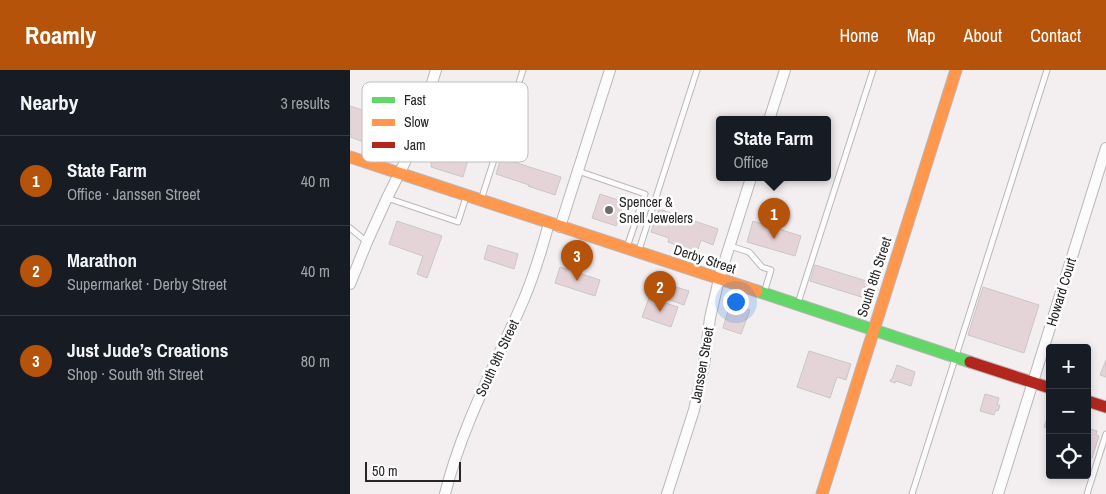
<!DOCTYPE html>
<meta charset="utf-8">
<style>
:root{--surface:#171b24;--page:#20242c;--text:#f1f3f6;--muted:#9ea1a6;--line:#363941;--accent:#b45309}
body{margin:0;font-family:"Archivo Narrow",sans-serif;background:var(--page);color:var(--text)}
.controls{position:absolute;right:15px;bottom:15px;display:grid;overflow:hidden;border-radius:5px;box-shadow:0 2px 8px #0003}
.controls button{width:45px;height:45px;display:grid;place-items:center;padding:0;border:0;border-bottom:1px solid var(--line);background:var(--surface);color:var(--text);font:25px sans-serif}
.scale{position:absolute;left:15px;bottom:12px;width:96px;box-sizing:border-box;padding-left:5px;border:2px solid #272525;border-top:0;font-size:14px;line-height:18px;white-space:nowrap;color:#272525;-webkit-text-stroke:4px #fff;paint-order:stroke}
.you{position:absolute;left:385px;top:231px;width:18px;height:18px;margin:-12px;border:4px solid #fff;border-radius:50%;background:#1a73e8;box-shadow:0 0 0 8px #1a73e833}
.badge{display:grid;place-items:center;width:32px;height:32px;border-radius:50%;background:var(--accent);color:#fff;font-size:16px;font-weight:700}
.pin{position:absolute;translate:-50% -41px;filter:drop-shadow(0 1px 2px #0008)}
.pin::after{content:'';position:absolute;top:26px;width:18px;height:15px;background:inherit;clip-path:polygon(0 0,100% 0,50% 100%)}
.popup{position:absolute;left:366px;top:46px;width:115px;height:65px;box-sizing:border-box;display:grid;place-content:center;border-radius:5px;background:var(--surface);filter:drop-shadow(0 1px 4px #0005);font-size:16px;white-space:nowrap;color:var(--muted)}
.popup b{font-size:19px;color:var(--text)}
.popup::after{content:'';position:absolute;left:50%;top:100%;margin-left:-10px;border:10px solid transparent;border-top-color:var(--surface)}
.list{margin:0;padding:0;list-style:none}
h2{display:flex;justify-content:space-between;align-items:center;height:65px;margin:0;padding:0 20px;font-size:21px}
h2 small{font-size:16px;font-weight:400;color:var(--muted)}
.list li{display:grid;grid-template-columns:32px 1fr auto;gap:15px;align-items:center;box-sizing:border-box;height:90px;padding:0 20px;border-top:1px solid var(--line)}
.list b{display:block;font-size:19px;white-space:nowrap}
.list p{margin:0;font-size:16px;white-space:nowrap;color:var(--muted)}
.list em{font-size:16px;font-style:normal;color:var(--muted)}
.icon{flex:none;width:28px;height:28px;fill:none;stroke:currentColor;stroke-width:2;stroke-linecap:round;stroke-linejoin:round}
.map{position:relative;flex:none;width:756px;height:424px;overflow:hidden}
header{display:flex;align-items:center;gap:30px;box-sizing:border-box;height:70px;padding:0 25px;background:var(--accent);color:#fff}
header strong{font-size:24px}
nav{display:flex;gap:28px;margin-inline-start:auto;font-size:18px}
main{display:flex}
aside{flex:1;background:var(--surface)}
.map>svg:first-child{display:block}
</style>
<header>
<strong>Roamly</strong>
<nav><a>Home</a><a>Map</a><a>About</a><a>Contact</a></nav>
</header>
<main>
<aside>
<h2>Nearby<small>3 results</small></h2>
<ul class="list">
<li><span class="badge">1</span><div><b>State Farm</b><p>Office · Janssen Street</p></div><em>40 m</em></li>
<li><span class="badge">2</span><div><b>Marathon</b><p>Supermarket · Derby Street</p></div><em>40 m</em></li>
<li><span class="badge">3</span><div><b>Just Jude’s Creations</b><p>Shop · South 9th Street</p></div><em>80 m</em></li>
</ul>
</aside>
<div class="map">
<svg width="756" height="424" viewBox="0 0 756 424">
<rect width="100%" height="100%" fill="#f3eeef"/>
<g fill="#e5d4d7" stroke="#cac7c7">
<path d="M0,36l55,18 -10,29 -45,-16z"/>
<path d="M111,47l12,4 -8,25 5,1 -1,2h2l-8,28 -32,-10 1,-19h2l4,-12 17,5 6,-17h-2z"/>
<path d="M151,88l60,19 -6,18 -27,-9 1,-1 -33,-11z"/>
<path d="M250,124l24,8 -8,24 -24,-8z"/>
<path d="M309,139l59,20 -5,16 -12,-5 -3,9 -4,2 -26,-9 1,-4 -18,-6z"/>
<path d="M47,151l45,15 -15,42 -10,-4 6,-18 -34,-12z"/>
<path d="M403,151l48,15 -6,20 -48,-14z"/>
<path d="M138,175l30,9 -4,15 -30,-10z"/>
<path d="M465,195l61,19 -5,16 -61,-19z"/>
<path d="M210,197l40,13 -5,16 -40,-13z"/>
<path d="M316,214l23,7 -5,14 -22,-8z"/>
<path d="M633,217l56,18 -15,48 -56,-18z"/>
<path d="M299,228l29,9 -7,20 -29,-10z"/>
<path d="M380,234l20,6 -9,24 -18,-6z"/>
<path d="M459,281l42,13 -5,16 -9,-3 -7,21 -33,-11z"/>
<path d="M756,290v17l-6,-2z"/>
<path d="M547,295l18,7 -4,14 -15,-5 -1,2 -5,-2 1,-2h1z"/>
<path d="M635,324l14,4 -2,7h3l-2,6 -2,-1 -2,5 -14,-4z"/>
<path d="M698,346l2,1v15l-3,-1 1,-3 -4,-1z"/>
<path d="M737,358l10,3 -1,4 3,1 -7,22 -5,-2z"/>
</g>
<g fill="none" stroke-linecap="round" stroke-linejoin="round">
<g stroke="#bbb7b8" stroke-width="7">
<g id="lane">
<path d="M228,101l67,23 -18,53"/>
<path d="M37,128l71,24 8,-25"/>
<path d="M131,130l42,-130"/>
<path d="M0,158l17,14"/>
<path d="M380,176l19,6 13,15 9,3 -7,23"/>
<path d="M289,180l58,-180"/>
<path d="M448,233l75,-233"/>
<path d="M562,424l135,-424"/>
<path d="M737,424l19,-60"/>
</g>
</g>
<g stroke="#bbb7b8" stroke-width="12">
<g id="street">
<path d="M419,50l16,-50"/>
<path d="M210,157l50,-157"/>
<path d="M0,214l17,-42 20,-44 24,-48 25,-80"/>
<path d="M95,424c17,-69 51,-130 79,-195 10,-24 18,-50 25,-76"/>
<path d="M317,424l27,-84 10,-45 6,-47 9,-39 32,-101"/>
<path d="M648,424l108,-346"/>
</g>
</g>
<g stroke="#bbb7b8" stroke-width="13">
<path id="fast" d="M407,221l213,71"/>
</g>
<g stroke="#bbb7b8" stroke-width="13">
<g id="slow">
<path d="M0,87l407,134"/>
<path d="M472,424l134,-424"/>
</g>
</g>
<g stroke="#bbb7b8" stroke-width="13">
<g id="jam">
<path d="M620,292l80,26"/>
<path d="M737,331l19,6"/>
</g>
</g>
<use href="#lane" stroke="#fdfcfd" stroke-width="5"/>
<use href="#street" stroke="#fdfcfd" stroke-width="10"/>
<use href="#fast" stroke="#63d668" stroke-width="11"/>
<use href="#slow" stroke="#ff974d" stroke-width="11"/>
<use href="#jam" stroke="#b3261e" stroke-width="11"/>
</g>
<circle fill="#6e6b6c" stroke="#fff" stroke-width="2" cx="259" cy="140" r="5"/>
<g text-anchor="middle" stroke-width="5" stroke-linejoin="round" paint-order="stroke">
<g font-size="14" fill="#272525" stroke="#fff" text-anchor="start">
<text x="269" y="137">Spencer &amp;<tspan x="269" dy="16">Snell Jewelers</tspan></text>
</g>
<g font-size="14" fill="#272525" stroke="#fff">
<text transform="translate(355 189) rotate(18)" y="5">Derby Street</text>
<text transform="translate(524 207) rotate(-72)" y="5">South 8th Street</text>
<text transform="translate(711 222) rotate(-73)" y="5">Howard Court</text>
<text transform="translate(147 288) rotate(-65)" y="5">South 9th Street</text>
<text transform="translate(352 295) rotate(-80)" y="5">Janssen Street</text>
</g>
</g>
<rect x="12" y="12" width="166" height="80" rx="8" fill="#fff" stroke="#bebebe" stroke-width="1"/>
<rect x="22" y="27" width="23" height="6" fill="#63d668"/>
<rect x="22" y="49" width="23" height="7" fill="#ff974d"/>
<rect x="22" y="72" width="23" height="6" fill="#b3261e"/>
<g font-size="14" fill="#272525">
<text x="54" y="35">Fast</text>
<text x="54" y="57">Slow</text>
<text x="54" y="80">Jam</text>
</g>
</svg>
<div class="controls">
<button>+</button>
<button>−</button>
<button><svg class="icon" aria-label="locate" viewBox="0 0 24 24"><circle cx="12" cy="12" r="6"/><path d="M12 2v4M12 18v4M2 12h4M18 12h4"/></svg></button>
</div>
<div class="scale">50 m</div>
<div class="you"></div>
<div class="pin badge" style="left:424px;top:169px">1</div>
<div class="popup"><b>State Farm</b>Office</div>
<div class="pin badge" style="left:310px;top:242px">2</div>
<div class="pin badge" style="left:227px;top:211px">3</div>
</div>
</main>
